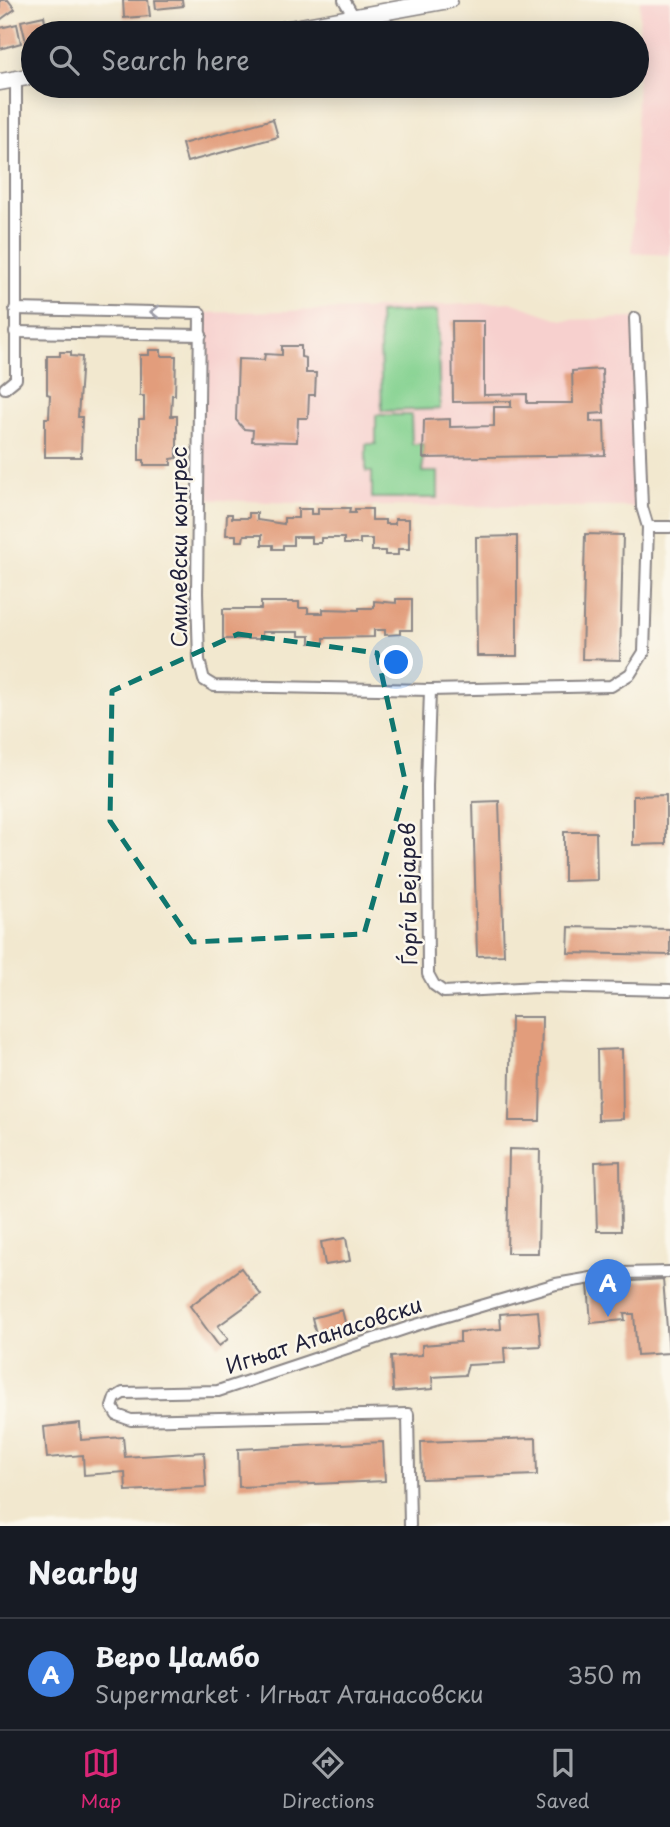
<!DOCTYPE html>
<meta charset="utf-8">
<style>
:root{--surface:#171b24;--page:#242831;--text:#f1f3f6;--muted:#9ea1a6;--line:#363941;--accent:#db2777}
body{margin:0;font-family:"Playpen Sans",sans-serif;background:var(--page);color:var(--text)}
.you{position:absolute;left:397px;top:663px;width:24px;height:24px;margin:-18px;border:5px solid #fff;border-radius:50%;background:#1a73e8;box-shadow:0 0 0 10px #1a73e833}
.badge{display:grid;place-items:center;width:46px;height:46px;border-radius:50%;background:var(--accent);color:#fff;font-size:23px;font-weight:700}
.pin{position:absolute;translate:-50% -58px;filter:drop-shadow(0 2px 4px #0008)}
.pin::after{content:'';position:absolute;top:37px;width:24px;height:21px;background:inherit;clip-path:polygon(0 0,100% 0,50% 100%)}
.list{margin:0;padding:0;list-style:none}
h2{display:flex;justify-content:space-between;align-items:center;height:91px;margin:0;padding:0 28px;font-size:30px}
h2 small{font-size:23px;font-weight:400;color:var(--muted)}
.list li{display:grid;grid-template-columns:46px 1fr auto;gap:21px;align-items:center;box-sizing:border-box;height:112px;padding:0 28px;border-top:2px solid var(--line)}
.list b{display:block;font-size:26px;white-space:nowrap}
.list p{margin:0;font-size:23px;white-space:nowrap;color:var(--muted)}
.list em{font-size:23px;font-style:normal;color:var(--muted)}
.icon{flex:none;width:38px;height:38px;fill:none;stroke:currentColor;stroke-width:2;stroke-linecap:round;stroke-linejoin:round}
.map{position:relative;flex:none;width:670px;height:1526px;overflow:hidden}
.search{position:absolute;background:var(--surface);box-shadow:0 4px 18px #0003;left:21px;right:21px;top:21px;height:77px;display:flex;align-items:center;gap:18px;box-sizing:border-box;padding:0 24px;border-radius:38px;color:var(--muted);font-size:26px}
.sheet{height:203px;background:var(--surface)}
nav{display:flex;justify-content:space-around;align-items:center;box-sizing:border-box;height:98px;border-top:2px solid var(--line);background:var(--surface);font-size:19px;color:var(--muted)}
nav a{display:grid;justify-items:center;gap:4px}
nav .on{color:var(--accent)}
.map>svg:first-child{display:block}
</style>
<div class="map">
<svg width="670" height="1526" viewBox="0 0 670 1526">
<rect width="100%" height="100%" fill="#fbf7ec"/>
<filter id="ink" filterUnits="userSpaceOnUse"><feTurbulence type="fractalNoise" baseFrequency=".0143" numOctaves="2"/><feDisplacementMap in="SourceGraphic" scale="14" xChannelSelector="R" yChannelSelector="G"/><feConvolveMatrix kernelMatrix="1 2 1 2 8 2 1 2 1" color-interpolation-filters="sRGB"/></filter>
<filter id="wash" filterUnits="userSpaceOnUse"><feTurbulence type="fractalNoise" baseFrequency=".00686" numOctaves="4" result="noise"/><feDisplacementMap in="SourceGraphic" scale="28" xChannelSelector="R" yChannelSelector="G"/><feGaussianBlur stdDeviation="1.57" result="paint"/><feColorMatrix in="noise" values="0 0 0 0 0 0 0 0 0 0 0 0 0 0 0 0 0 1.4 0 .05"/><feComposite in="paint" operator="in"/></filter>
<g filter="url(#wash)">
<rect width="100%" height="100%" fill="#f2e8cf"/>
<g fill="#f7d0ce">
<path d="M640,0h30v255l-38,-2z"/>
<path d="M510,302l53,18 72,-2 7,189 -284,-1 -160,-7 2,-186 161,-4z"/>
</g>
<g fill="#83d18f" stroke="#527a65" stroke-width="2">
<path d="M437,311l3,98 -58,2 -3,-98z"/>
<path d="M376,415h35l1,29h11v28h15v26h-66v-26h-6v-28h10z"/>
</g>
<g id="blocks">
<g fill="#e29d7c">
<path d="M0,0h8l7,9 -15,11z"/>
<path d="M123,0h25l2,16 -26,2z"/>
<path d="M155,0h27l1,6 -27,3z"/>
<path d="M44,16l3,17h-14v11l-6,2 -6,-25z"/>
<path d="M17,24l4,19 -21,6v-21z"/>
<path d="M273,119l5,18 -91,25 -5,-18z"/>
<path d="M452,321h32v74l43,-1v9h46l-1,-32 30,-2 2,44 -14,1v8l14,-1 1,34 -182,3 1,-38 26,-1v8l44,-1v-19h17v-6l-58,1z"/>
<path d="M282,346h19v11l5,1v15h10l-1,22h-6l-1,23h-10l-1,24 -45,-1 1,-11 -9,-1 -8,-9 2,-61 26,1 1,-6 17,1z"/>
<path d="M149,350h12v6h15l-1,39h-3l-1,21h6v42l-6,1v6h-27v-5h-5v-41h5v-23h-4v-41h9z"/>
<path d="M60,352h11v4l11,1 -4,60h4l-1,40h-36v-39h4l1,-23 -3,-1v-38h13z"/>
<path d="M318,508h32l-1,5h6v-4h17v11h13v4h10v-5h14v30h-11v6h-13v-4h-13v-12h-12v5h-16v-6h-23v5h-10v-6h-18v8h-10v4h-10v-4h-11v-10h-18l-1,6h-7v-6h-10l1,-21h5v4h17v-5h8v7l27,4v-6h14v-9h13v5h7z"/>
<path d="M585,534l38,1 -3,125 -38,-1z"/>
<path d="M517,536v120h-40l-1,-119z"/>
<path d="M396,599h16v31h-12v4l-15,1v-5h-11v7l-50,1v5h-14v-7h-11v-4h-37v7h-39v-30h38v-7h38v6h9v5h15v-4l36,1v-2h15v-7l22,2z"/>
<path d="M666,795v49l-33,1v-49z"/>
<path d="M499,801l5,154 -27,1 -4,-154z"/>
<path d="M564,832h32l1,48 -33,1z"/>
<path d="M569,927l101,2v26l-102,-2z"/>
<path d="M511,1017h31l-2,104h-31z"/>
<path d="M622,1049l1,70 -25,1 -1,-70z"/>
<path d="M509,1149l31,1 -2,103h-31z"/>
<path d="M620,1161l1,70h-24l-2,-69z"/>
<path d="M346,1238l4,23 -25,4 -4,-23z"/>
<path d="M241,1268l20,27 -43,31 10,13 -9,7 -29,-40z"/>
<path d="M663,1279l6,74 -32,2 -3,-41h-10l1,6 -34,3 -3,-39z"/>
<path d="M342,1310l6,24 -30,7 -6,-23z"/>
<path d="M538,1311l3,35 -37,2 1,15 -37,2 -3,10 -33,2 1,12 -40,3 -2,-35 31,-2v-10l38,-3v-10l41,-3 -1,-15z"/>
<path d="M80,1423l1,17 42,-3 2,20 79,-5 2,35 -80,4 -1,-19 -41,3 -1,-20 -36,3 -3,-31z"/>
<path d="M536,1438l1,37 -115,4 -1,-37z"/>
<path d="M383,1442l2,39 -146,6 -1,-38z"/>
</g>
</g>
</g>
<g filter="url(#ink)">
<use href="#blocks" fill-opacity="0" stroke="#8a8585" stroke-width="2"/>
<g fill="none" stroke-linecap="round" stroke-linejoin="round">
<g stroke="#8a8585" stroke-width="14">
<g id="minor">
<path d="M344,0l10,17"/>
<path d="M15,309l185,4 -3,280 2,67 5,20 10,6 216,4 181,-4 19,-12 14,-22 4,-125 -6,-20 -7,-189"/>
<path d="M15,332l186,3"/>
<path d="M5,388l11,-9v-300"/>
<path d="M648,527h22"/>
<path d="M430,690l-3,96 1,188 6,11 10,7 93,-5 133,3"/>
<path d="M410,1526l-2,-112 -277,6 -14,-5 -5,-8 3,-9 8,-5 95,-2 198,-66 140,-41 65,-11 49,-1"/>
</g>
</g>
<g stroke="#8a8585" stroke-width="19">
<g id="secondary">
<path d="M267,33l182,-33"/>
<path d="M0,82l33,-6"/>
</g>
</g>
<use href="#minor" stroke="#fff" stroke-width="10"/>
<use href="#secondary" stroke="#fff" stroke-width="16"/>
</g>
<defs><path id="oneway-chevron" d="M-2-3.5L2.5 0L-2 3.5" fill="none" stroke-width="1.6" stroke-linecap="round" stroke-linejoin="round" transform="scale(1.75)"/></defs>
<use stroke="#9c9ca7" href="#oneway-chevron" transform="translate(155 312) rotate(-179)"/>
</g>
<path fill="none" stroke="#0f766e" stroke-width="5" stroke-dasharray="14 9" stroke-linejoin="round" d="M238,634l139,19 29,132 -42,149 -172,8 -82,-121 2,-130z"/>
<g text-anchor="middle" stroke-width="5" stroke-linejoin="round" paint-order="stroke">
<g font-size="21" fill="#22223b" stroke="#fbf7ec">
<text transform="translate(180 547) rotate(-90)" y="7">Смилевски конгрес</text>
<text transform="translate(409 894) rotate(-91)" y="7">Ѓорѓи Бејарев</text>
<text transform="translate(324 1336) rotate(-18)" y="7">Игњат Атанасовски</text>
</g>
</g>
</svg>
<div class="you"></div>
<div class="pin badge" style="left:608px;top:1317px;background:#3f7fe0">A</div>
<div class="search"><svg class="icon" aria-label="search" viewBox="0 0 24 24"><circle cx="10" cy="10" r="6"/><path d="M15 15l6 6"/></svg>Search here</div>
</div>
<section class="sheet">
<h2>Nearby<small></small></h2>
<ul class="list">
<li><span class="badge" style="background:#3f7fe0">A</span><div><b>Веро Џамбо</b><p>Supermarket · Игњат Атанасовски</p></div><em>350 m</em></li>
</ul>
</section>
<nav>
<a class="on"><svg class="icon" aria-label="map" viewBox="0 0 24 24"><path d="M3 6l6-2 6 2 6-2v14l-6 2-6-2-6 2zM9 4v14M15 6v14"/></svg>Map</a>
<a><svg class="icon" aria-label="directions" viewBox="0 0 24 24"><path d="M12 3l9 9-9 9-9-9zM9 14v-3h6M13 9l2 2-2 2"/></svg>Directions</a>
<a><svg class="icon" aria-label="saved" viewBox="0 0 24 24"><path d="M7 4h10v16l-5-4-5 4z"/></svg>Saved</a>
</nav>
